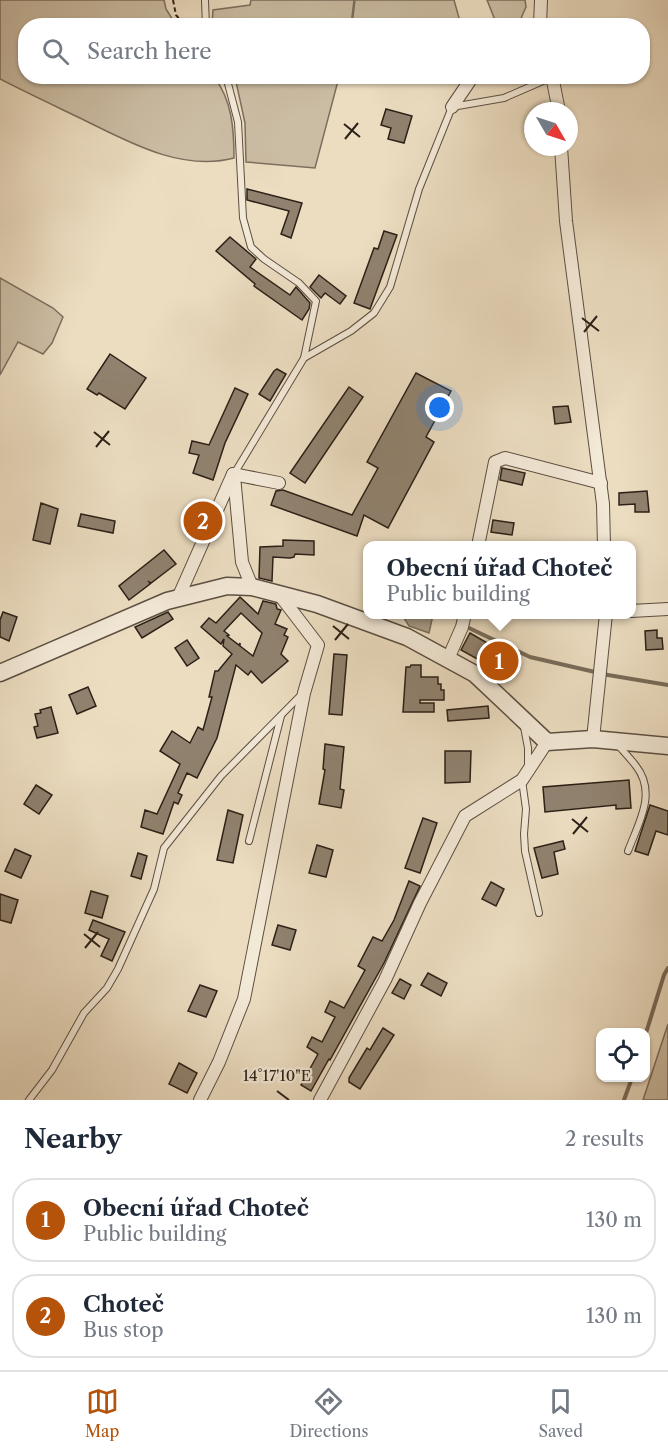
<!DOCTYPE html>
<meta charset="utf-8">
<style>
:root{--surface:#fff;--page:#f2f2f3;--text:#1f2937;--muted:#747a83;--line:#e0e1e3;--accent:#b45309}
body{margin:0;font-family:"Libre Caslon Text",serif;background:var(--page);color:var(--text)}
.controls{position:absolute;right:18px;bottom:18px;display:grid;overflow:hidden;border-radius:12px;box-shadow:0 2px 4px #0004}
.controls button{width:54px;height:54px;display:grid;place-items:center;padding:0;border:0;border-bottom:2px solid var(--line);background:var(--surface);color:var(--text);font:30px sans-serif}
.compass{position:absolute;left:524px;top:102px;width:54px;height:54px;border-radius:50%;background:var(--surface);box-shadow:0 2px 4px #0004;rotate:129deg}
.you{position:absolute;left:440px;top:408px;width:21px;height:21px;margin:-15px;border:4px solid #fff;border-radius:50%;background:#1a73e8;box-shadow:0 0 0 9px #1a73e833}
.badge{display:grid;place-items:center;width:39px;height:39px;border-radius:50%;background:var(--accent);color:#fff;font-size:20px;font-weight:700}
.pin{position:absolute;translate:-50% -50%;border:3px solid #fff;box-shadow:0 2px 6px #0006}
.popup{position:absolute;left:363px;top:541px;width:273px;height:78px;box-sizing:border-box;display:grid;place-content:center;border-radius:12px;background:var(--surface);filter:drop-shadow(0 2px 4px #0005);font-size:20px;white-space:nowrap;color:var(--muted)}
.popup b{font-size:22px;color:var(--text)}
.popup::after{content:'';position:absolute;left:50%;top:100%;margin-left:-12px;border:12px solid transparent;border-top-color:var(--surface)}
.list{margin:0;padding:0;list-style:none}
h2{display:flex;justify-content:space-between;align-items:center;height:78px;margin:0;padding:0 24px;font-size:26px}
h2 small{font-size:20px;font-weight:400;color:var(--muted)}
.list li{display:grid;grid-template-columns:39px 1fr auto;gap:18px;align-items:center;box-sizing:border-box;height:84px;margin:0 12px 12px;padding:0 12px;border:2px solid var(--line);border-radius:24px}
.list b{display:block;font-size:22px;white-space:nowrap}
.list p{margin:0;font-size:20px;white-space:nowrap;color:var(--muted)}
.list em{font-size:20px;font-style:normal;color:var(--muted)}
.icon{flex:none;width:33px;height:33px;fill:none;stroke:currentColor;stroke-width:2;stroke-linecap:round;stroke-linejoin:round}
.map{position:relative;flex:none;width:668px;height:1100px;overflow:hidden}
.search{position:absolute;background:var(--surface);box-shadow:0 2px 4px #0004;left:18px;right:18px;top:18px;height:66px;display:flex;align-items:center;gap:15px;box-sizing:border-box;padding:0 21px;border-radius:24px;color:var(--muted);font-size:22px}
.sheet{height:270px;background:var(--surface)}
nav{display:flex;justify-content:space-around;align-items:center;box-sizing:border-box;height:84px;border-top:2px solid var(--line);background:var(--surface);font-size:16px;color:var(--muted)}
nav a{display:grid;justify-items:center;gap:3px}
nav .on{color:var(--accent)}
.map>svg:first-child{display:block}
</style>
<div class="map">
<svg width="668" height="1100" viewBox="0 0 668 1100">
<rect width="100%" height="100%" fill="#ecddc1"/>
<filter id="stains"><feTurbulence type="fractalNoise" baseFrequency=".00333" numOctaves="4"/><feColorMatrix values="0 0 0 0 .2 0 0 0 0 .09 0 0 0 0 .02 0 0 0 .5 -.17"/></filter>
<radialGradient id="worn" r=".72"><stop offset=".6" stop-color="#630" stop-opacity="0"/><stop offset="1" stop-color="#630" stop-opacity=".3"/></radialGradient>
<g fill="#cbbda4" stroke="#7c6e5e" stroke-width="1.5">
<path d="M0,0h164l2,9 10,16 -150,1v50l188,1c18,23 20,52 20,81 -53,14 -105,-16 -152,-39 -27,-13 -55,-26 -82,-40z"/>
<path d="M251,0h103l-3,25h-139l1,-15 37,-5z"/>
<path d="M355,0h99l7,25h-109z"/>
<path d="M487,0h38l1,7 -8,18h-21z"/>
<path d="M235,77h104l-24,91 -69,-6 -1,-39z"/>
<path d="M0,278l53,30 10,9 -11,26 -9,11 -25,-12 -18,33z"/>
<path d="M668,1024v76h-25z"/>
</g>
<path fill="#ab9d87" stroke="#786b5a" stroke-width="1.5" d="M402,615h31l-4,18 -20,-7z"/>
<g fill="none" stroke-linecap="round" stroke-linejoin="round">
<g stroke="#786b5a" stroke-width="4">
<path d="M469,628l61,29 78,18 60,10"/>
<path d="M646,1033l18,-58 4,-7"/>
<path d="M624,1100l8,-22"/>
</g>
</g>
<g fill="#90826f" stroke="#2c2017" stroke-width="1.5" fill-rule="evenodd">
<path d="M386,109l26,7 -8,27 -16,-4 3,-11 -10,-3z"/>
<path d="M247,189l55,14 -11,35 -10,-4 8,-23 -42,-11z"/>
<path d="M384,231l13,4 -27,74 -16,-6 20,-55 4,1z"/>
<path d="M230,237l26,22 -6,8 40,28 6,-8 14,16 -1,6 -7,11 -48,-34 1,-2 -39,-33z"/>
<path d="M319,275l27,21 -6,8 -15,-11 -4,5 -11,-11z"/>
<path d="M110,354l36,24 -21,31 -26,-16 -2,2 -10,-6z"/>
<path d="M277,369l9,5 -16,27 -11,-7 15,-23z"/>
<path d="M416,373l35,18 -25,46 8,5 -46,86 -24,-13 -7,21 -86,-31 5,-14 7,-1 69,25 26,-47 -11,-6z"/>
<path d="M349,387l14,10 -58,86 -15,-10z"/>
<path d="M235,388l13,6 -23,49 -12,37 -20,-7 6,-18 -10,-2 3,-12 17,4z"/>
<path d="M568,406l3,16 -16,2 -2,-17z"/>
<path d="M502,468l23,5 -3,12 -22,-5z"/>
<path d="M647,491l2,21h-14v-8l-16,1v-12z"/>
<path d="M41,503l17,6 -8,35 -17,-4z"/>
<path d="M81,514l34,7 -2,12 -35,-7z"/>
<path d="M493,520l21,3 -2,12 -21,-3z"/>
<path d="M283,540l31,1v14l-19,-1 -1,3 -4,1 -17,-1 -1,24 -13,-3 1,-31 23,-1z"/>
<path d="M164,550l12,14 -25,19 -2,-1 1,2 -21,16 -10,-14z"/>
<path d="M240,597l18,17 5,-13 13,3 1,5 4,1 -6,14 12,5 -3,6 4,2 -7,17 7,7 -26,22 -11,-12 -3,4 -12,-10 -19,73 -20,40 -10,-5 -9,20 4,2 -4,9 -4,-2 -11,32 -22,-7 4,-17 12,4 23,-50 -20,-13 12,-20 18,12 8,-16 5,3 9,-33h-3l6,-26h3l14,-17 -9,-8 1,-7 -3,5 -20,-17 8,-9 7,5zM241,613l21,20 -9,23 -13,-10v-3l-1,2 -12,-9 2,-1 -5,-4z"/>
<path d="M3,612l14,5 -8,24 -9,-4v-17z"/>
<path d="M168,612l5,7 -31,19 -7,-11z"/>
<path d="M657,630v8h5l1,11 -17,1 -1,-19z"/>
<path d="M470,633l38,22 -9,16 -38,-21z"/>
<path d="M187,640l12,18 -12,8 -12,-18z"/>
<path d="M334,654l13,1 -5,60 -13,-1z"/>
<path d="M411,665h10v12h17v7h3v6h3v10h-24v3h14v9h-31l3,-45h4z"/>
<path d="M88,687l8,19 -19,8 -8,-19z"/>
<path d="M488,706l1,12 -41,3 -1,-11z"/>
<path d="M51,707l7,26 -21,5 -3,-11 4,-1 -3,-12 6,-1 -1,-3z"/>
<path d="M325,744l19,3 -4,42 4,1 -3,18 -22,-4 6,-34 -2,-1z"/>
<path d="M445,751h26l-1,31 -25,1z"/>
<path d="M629,780l2,28 -15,1v-4l-71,7 -2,-25z"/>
<path d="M36,785l16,10 -13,19 -15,-10z"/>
<path d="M650,805l18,6v24l-12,-4 -8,24 -13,-4z"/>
<path d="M228,810l15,5 -10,48 -16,-3z"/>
<path d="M423,818l14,5 -17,50 -15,-5z"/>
<path d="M563,841l2,8 -11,3 4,22 -16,4 -8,-30z"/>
<path d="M317,845l16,5 -7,27 -17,-4z"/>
<path d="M15,849l16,7 -10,22 -16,-7z"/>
<path d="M138,853l9,3 -6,23 -10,-3z"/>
<path d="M409,881l11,5 -36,77 -54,97 -1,-1 -18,32 -10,-6 17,-31 -11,-7 5,-10 10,5 13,-25 -10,-5 5,-11 14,7 21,-38 -7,-4 15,-29 9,4 12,-21z"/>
<path d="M491,882l13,7 -8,17 -14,-7z"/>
<path d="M91,891l17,5 -6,22 -17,-5z"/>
<path d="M0,894l18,6 -7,23 -11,-3z"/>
<path d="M93,920l32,12 -13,29 -11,-5 8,-17 -20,-9z"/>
<path d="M278,925l18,5 -6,20 -18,-5z"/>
<path d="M428,973l19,10 -6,13 -20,-11z"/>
<path d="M400,979l11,6 -7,14 -12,-6z"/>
<path d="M200,985l17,6 -11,26 -18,-6z"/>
<path d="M383,1028l11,7 -34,54 -11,-7v-4l18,-30 3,2z"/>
<path d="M179,1063l18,10 -10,20 -18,-9z"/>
</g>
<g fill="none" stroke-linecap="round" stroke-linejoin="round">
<g stroke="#5c4f42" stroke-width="8">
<g id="service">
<path d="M205,1l1,25"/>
<path d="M226,76l12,46 5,96 8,29 13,12 35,24 17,18 -12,57"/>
<path d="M234,474l70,-116 47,-27 23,-18 16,-26 29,-98 33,-82 52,-9 48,-21"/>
<path d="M524,727l4,21v19"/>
<path d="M617,744c6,7 13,14 19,22 21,27 3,56 -8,85"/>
<path d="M522,780l4,29 -2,25 1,17 14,62"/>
<path d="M249,841l32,-125"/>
<path d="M29,1100l23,-30 32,-57 23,-25 11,-19 36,-80 10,-41 57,-72 80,-81"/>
</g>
</g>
<g stroke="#5c4f42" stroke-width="14">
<g id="minor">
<path d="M540,26l1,-26"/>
<path d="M552,76l7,35"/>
<path d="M452,107l21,-31"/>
<path d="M561,147l5,74 37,283 1,42"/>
<path d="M233,474l46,9"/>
<path d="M234,476l8,86 10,25"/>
<path d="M478,546l17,-84 10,-4 96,25"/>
<path d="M178,598l55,-124"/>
<path d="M631,611l37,-2"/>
<path d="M448,659l14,-32 3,-13"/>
<path d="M593,739l13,-125"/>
<path d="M200,1100l19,-38 25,-63 60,-306 14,-48 -39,-51"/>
<path d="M320,1100l65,-120 35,-77 45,-87 57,-36 25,-38"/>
</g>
</g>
<g stroke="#5c4f42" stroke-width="19">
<path id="tertiary" d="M0,673l167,-72 60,-15 25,1 65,17 90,33 68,37 72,68 46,-3 75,7"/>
</g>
<path stroke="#2c2017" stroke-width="2" stroke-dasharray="4.5 3" stroke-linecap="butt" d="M173,0l3,15 9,11"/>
<use href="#service" stroke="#f3e9d7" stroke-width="6"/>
<use href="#minor" stroke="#f3e9d7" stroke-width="12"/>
<use href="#tertiary" stroke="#f3e9d7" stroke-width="16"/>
</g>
<path fill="none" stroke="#2c2017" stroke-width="2" d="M344,124l16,13M345,139l13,-16M582,318l17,13M584,332l13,-16M94,432l16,13M96,447l13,-16M333,626l16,13M335,640l13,-16M572,819l16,13M573,834l14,-17M84,934l16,13M85,948l13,-16M277,1091l12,9"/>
<g font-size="15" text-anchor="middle" fill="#2c2017" stroke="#f3e9d7" stroke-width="4.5" stroke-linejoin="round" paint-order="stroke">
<text x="277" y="1081">14°17'10"E</text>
</g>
<rect width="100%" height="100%" filter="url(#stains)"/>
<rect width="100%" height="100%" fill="url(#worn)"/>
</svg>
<div class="controls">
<button><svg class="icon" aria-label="locate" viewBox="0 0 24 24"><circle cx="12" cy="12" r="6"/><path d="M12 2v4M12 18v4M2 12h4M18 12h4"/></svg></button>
</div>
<svg class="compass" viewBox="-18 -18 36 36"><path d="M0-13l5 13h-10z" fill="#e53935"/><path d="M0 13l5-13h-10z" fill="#747a83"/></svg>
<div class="you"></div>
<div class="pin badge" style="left:499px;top:661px">1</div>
<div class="popup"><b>Obecní úřad Choteč</b>Public building</div>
<div class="pin badge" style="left:203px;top:521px">2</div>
<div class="search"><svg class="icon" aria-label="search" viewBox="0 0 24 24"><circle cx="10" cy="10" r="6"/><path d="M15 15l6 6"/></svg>Search here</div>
</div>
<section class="sheet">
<h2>Nearby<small>2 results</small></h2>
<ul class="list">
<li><span class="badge">1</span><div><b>Obecní úřad Choteč</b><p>Public building</p></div><em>130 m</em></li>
<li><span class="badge">2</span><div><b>Choteč</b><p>Bus stop</p></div><em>130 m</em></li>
</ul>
</section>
<nav>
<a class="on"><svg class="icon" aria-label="map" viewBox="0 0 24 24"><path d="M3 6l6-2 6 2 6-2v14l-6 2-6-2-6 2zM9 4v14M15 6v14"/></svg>Map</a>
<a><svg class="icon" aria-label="directions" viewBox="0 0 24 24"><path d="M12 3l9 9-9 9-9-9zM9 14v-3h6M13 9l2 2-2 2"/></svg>Directions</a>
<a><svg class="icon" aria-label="saved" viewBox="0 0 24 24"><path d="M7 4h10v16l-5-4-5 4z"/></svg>Saved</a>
</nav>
